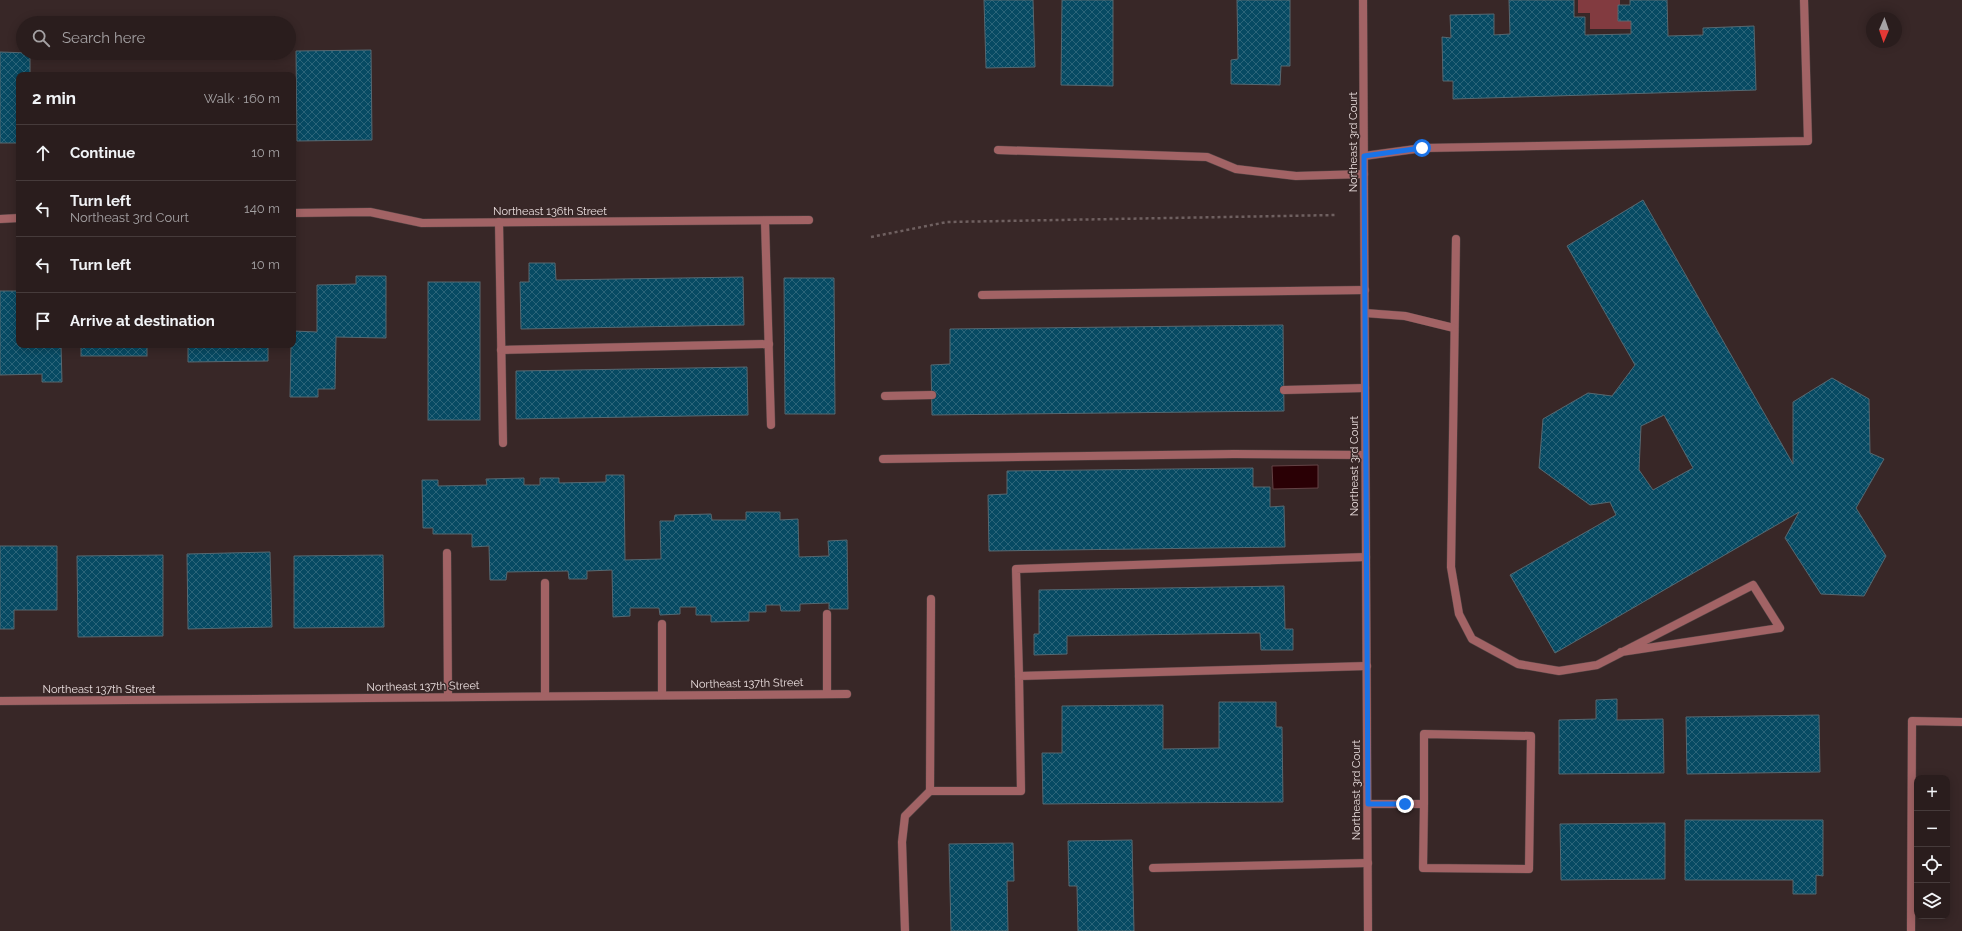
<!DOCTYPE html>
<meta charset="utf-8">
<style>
:root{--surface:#2a1d1d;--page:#362a2a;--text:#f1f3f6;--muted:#a5a2a4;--line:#463b3b}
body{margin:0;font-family:Raleway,sans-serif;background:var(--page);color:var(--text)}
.controls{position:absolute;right:12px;bottom:12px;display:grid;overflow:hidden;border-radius:8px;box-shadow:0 2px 10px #0003}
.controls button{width:36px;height:36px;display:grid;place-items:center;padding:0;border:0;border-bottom:1px solid var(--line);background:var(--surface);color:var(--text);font:20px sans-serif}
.compass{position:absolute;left:1866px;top:12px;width:36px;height:36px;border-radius:50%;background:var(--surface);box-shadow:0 2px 10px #0003;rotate:182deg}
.stop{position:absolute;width:12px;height:12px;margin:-9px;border:3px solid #1a73e8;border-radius:50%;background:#fff}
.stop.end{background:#1a73e8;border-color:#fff;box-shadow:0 1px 4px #0008}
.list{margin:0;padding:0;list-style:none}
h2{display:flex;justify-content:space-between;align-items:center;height:52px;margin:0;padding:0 16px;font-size:17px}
h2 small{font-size:13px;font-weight:400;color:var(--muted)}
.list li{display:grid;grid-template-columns:26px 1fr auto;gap:12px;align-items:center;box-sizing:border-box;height:56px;padding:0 16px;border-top:1px solid var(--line)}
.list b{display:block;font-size:15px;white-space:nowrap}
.list p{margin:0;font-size:13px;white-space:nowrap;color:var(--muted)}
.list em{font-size:13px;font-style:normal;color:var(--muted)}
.icon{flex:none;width:22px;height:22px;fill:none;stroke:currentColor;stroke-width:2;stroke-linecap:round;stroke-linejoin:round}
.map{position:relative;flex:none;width:1962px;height:931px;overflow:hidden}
.search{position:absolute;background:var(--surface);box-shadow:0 2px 10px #0003;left:16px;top:16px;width:280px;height:44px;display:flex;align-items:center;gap:10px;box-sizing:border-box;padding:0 14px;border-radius:22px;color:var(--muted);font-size:15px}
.panel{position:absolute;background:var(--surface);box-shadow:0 2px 10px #0003;left:16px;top:72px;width:280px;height:276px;border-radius:8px}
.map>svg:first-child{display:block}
</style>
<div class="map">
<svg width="1962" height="931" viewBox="0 0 1962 931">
<defs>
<pattern id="building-cross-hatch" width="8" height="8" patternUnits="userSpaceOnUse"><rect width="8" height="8" fill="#074a63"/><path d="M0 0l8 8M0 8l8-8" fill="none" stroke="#2b6479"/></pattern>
</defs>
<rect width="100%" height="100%" fill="#382727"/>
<path fill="#823b40" d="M1578,0h42v17h11v12h-41v-16h-12z"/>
<path fill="#2a0005" stroke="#644346" d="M1318,465v23l-45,1 -1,-23z"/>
<g fill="url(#building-cross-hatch)" stroke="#566871" fill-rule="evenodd">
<path d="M984,0h49l2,67 -49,1z"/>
<path d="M1062,0h51v86l-52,-1z"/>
<path d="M1237,0h53v66h-9l-1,19 -49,-1v-24l7,-1z"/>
<path d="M1509,0h65v17h11v18l46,-1v-13h-13v-16h12v-5h37l1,36 35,-1v-7l51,-2 2,64 -303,9v-18h-10l-1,-44 9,1 -1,-23 44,-1v21l16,-1z"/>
<path d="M371,50l1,90 -75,1 -1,-90z"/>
<path d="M0,52l30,1v22h-11v68h-19z"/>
<path d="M1643,200l150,264v-62l39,-24 37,21 1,54 14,6 -28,49 30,48 -22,40 -43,-2 -36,-56 14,-26 -244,141 -45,-78 106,-60 -6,-13 -20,3 -51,-37 4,-49 45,-26 24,3 23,-31 -68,-119zM1664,415l29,53 -40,22 -14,-20 2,-44z"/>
<path d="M529,263h26l1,17 187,-3 1,48 -223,4 -1,-47h9z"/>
<path d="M356,276h30v62l-50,-1 -1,52h-17v8h-28l1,-52h2v-14l24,1v-47l39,-1z"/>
<path d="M784,278h50l1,136h-50z"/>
<rect x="428" y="282" width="52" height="138"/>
<path d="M0,291h19v54h42l1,37h-20v-8l-42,1z"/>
<path d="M1283,325l1,86 -352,4 -1,-50 19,-1v-35z"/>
<rect x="81" y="345" width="66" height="11"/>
<path d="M188,345h80v16l-80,1z"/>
<path d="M747,367l1,48 -232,4v-48z"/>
<path d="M1253,468v19h17v20l14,-1 1,41 -296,4 -1,-56 19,-1v-23z"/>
<path d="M606,475h18l1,85 36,-1 -1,-38h14l1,-6 36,-1 1,6h34v-8h34v8l18,-1 1,38 30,-1 -1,-15 19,-1 1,69h-19v-6l-29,1v7h-19l-1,-6h-14v7h-17v9l-38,1v-7h-15v-8h-16v7l-20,1 -1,-7h-29v8l-17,1 -1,-47 -25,1v8h-18l-1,-8 -61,1 -1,8h-16l-1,-34 -17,1v-13h-39v-6h-10l-1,-48h16v6l49,-1 -1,-6 38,-1v7h16v-7h19v5l47,-1z"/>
<path d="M0,546h57v64h-43v19h-14z"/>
<path d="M270,552l2,75 -84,2 -1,-75z"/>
<path d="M163,555v81l-85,1 -1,-81z"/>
<path d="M383,555l1,72 -90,1v-72z"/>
<path d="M1284,586l1,43h8v21h-32l-1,-17 -193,3v18l-33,1v-21h5v-44z"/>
<path d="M1617,699v21l46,-1 1,54 -105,1v-54l37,-1v-19z"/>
<path d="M1219,702h57v25h6l1,75 -240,2 -1,-51h20v-47l101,-1v44l56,-1z"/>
<path d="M1819,715l1,57 -133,2 -1,-57z"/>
<path d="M1685,820h138v56l-7,-1v19h-23v-14h-108z"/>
<path d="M1665,823v56l-104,1 -1,-56z"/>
<path d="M1132,840l2,91h-56l-1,-45h-8l-1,-45z"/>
<path d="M1013,843l1,38h-7l1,50h-57l-2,-87z"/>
</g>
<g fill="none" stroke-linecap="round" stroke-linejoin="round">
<g stroke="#544444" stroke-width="9">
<g id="lane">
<path d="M998,150l209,7 29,12 60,7 68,-2"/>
<path d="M1364,156l59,-8 385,-7 -4,-141"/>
<path d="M765,221l6,204"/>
<path d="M499,222l4,221"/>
<path d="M1456,239l-5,328 8,47 13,25 46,25 41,7 38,-6 156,-80 27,43 -159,24"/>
<path d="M982,295l383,-5"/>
<path d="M1365,313l40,3 49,12"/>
<path d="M501,350l268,-6"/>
<path d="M1284,390l81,-2"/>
<path d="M885,396l47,-1"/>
<path d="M883,459l351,-5 131,1"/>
<path d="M447,553l1,144"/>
<path d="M931,599l-1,192h91l-2,-115 348,-10"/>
<path d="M827,614v79"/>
<path d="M662,624v71"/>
<path d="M1019,676l-3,-107 350,-12"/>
<path d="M545,696v-113"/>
<path d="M1368,804h56l-1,64 106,1 2,-133 -107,-2v70"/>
<path d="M1153,868l215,-5"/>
<path d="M905,931l-3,-89 3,-26 25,-25"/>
<path d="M1911,931l1,-210 50,1"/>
</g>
</g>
<g stroke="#544444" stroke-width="9">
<g id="street">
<path d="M1363,0l5,931"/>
<path d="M293,213l77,-1 52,11 387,-3"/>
<path d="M0,219l19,-1"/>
<path d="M0,701l847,-7"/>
</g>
</g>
<path stroke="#6f6060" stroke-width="2.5" stroke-dasharray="3 3" stroke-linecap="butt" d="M871,237l76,-15 389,-7"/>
<use href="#lane" stroke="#a26365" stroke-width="8"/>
<use href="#street" stroke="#a26365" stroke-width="8"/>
</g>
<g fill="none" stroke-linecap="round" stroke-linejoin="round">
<path stroke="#1a73e8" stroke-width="5" d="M1405,804h-37l-4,-648 58,-8"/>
</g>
<g text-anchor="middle" stroke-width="3" stroke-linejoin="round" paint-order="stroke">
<g font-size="11" fill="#eadede" stroke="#382727">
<text transform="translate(1353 142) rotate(-90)" y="4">Northeast 3rd Court</text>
<text x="550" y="215">Northeast 136th Street</text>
<text transform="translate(1354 466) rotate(-90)" y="4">Northeast 3rd Court</text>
<text transform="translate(747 683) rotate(-1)" y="4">Northeast 137th Street</text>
<text transform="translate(423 686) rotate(-1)" y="4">Northeast 137th Street</text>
<text x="99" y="693">Northeast 137th Street</text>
<text transform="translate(1356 790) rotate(-90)" y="4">Northeast 3rd Court</text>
</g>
</g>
</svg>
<div class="controls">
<button>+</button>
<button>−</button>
<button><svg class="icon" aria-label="locate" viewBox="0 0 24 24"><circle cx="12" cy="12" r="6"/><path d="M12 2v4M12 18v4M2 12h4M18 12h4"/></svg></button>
<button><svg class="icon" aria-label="layers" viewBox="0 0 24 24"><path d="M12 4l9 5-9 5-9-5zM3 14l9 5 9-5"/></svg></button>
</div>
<svg class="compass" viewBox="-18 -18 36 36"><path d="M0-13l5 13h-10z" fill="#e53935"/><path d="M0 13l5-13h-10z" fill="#a5a2a4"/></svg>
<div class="stop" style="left:1422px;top:148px"></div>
<div class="stop end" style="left:1405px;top:804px"></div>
<div class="search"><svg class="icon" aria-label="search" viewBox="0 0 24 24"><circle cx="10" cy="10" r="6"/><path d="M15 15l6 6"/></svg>Search here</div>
<section class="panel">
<h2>2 min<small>Walk · 160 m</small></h2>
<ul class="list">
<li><svg class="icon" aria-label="ahead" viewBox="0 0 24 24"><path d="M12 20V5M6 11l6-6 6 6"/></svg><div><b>Continue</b></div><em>10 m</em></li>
<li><svg class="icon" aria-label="left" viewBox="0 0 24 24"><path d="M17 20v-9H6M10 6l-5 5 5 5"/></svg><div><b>Turn left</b><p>Northeast 3rd Court</p></div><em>140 m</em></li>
<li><svg class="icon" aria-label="left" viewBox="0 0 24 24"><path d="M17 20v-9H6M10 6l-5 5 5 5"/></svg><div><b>Turn left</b></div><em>10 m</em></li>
<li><svg class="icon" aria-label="arrive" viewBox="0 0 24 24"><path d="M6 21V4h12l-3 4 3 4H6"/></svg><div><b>Arrive at destination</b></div></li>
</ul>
</section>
</div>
